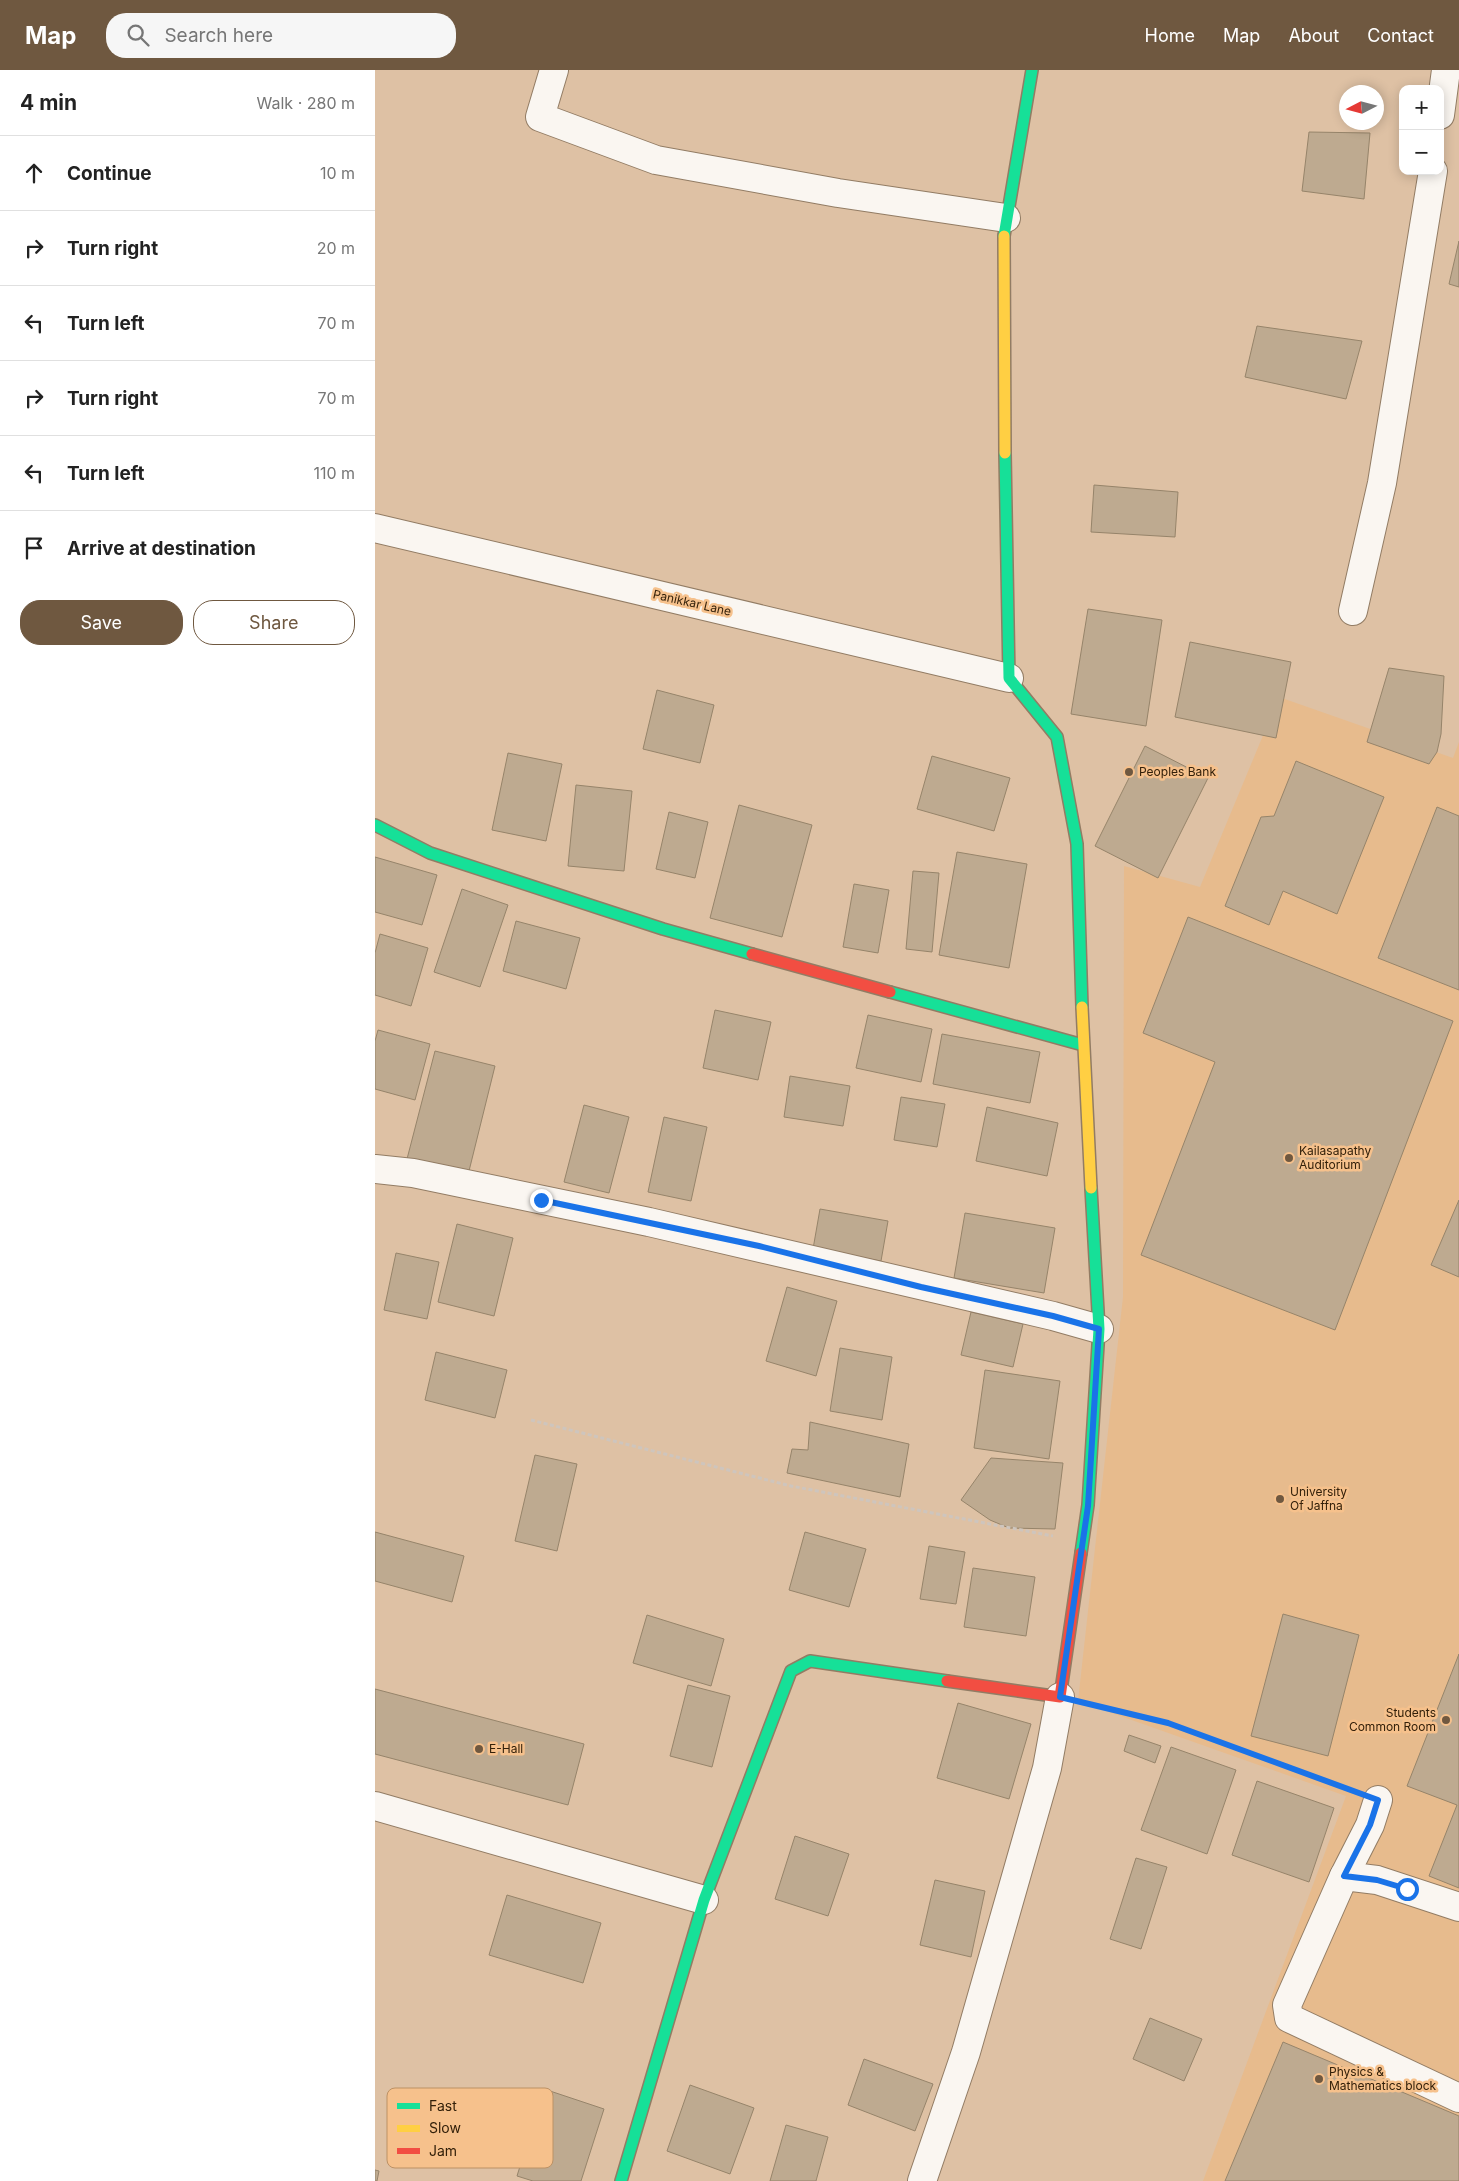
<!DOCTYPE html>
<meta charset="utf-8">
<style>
:root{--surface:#fff;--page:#f6f6f6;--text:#222;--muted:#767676;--line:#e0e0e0;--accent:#6f5840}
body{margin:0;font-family:Inter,sans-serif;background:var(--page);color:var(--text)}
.controls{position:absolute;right:15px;top:15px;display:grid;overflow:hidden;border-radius:10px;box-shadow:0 2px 12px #0003}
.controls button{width:45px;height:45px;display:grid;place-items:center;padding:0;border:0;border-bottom:1px solid var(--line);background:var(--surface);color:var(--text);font:25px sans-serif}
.compass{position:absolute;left:964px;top:15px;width:45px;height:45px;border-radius:50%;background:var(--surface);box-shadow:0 2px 12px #0003;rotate:264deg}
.stop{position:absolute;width:15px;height:15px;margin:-11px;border:4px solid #1a73e8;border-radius:50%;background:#fff}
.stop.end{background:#1a73e8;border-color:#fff;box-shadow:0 1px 5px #0008}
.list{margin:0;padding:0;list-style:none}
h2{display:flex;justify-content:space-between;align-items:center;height:65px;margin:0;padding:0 20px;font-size:21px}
h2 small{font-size:16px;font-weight:400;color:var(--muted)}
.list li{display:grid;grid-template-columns:32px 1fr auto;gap:15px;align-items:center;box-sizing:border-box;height:75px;padding:0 20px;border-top:1px solid var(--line)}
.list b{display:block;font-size:19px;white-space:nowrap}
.list em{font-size:16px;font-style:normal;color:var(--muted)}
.actions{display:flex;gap:10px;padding:15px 20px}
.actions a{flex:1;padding:11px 0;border:1px solid var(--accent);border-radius:20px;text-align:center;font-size:18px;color:var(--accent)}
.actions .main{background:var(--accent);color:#fff}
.icon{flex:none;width:28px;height:28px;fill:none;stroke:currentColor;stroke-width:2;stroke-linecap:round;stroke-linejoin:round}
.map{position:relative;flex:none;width:1084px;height:2111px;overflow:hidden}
header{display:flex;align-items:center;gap:30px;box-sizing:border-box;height:70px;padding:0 25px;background:var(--accent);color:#fff}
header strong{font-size:24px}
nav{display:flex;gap:28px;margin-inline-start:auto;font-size:18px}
.search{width:350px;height:45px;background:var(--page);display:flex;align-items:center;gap:12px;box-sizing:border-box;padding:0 18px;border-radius:20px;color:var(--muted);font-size:19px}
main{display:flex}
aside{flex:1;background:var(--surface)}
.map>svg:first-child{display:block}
</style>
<header>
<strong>Map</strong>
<div class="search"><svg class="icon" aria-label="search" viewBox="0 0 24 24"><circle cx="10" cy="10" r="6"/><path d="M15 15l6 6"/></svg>Search here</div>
<nav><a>Home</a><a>Map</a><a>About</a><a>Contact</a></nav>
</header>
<main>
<aside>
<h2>4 min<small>Walk · 280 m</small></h2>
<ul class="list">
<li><svg class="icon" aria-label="ahead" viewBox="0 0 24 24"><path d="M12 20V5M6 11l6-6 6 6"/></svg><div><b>Continue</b></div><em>10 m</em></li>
<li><svg class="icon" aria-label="right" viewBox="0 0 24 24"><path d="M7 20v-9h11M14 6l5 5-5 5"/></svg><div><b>Turn right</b></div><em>20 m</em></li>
<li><svg class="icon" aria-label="left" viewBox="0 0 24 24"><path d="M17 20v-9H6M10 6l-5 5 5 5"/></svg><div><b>Turn left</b></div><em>70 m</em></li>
<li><svg class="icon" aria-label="right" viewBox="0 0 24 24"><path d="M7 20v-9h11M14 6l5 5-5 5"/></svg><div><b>Turn right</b></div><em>70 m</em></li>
<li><svg class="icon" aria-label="left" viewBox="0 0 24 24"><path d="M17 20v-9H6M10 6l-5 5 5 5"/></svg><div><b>Turn left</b></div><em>110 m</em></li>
<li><svg class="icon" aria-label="arrive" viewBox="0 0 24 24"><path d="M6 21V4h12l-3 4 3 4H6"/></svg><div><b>Arrive at destination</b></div></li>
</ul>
<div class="actions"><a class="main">Save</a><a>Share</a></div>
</aside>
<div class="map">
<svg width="1084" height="2111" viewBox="0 0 1084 2111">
<rect width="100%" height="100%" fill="#dec1a4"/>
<path fill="#e7bb8d" d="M904,627l174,61 6,-16v1439h-256l143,-385 -268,-95 45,-404 1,-431 76,21z"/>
<g fill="#beaa90" stroke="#96846a">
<path d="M934,62l61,1 -6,66 -62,-8z"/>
<path d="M1084,171v46l-10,-3z"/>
<path d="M882,256l105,15 -16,58 -101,-22z"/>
<path d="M719,415l84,7 -3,45 -84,-5z"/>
<path d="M713,539l74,11 -16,106 -75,-12z"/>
<path d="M815,572l101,20 -15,76 -101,-21z"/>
<path d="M1014,598l55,8 -3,58 -4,18 -8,12 -62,-22z"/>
<path d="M282,620l57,15 -14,58 -57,-14z"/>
<path d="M770,676l63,32 -50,100 -63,-32z"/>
<path d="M133,683l54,11 -16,77 -54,-11z"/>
<path d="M557,686l78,22 -16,53 -77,-22z"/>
<path d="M921,691l88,36 -47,117 -54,-23 -14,34 -44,-19 36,-89 13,-1z"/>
<path d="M201,715l56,6 -8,80 -56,-5z"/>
<path d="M364,735l73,20 -30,112 -72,-19z"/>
<path d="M1062,737l22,9v174l-81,-32z"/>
<path d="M294,742l39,10 -13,56 -39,-9z"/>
<path d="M582,782l70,12 -18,104 -70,-13z"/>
<path d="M0,787l62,18 -15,50 -47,-13z"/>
<path d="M538,801l26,2 -7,79 -26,-3z"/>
<path d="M479,814l35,6 -11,63 -35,-6z"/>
<path d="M87,819l46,16 -28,82 -46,-15z"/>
<path d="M813,847l265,104 -118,309 -194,-75 74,-193 -72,-29z"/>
<path d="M141,851l64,17 -14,51 -63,-18z"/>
<path d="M5,864l48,14 -17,58 -36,-11v-42z"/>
<path d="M340,940l56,12 -13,58 -55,-12z"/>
<path d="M493,945l64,14 -11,53 -65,-14z"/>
<path d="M3,960l52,14 -15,56 -40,-11v-48z"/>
<path d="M567,964l98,18 -10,51 -97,-19z"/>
<path d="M60,981l60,15 -27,109 -61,-16z"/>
<path d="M415,1006l60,10 -7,40 -59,-9z"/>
<path d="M526,1027l44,7 -8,43 -43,-7z"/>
<path d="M209,1035l45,12 -20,76 -45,-11z"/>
<path d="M612,1037l71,16 -11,53 -71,-15z"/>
<path d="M289,1047l43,10 -16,74 -43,-9z"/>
<path d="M1084,1130v77l-28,-12z"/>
<path d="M445,1139l68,12 -7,40 -68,-12z"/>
<path d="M590,1143l90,15 -11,65 -90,-15z"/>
<path d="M82,1154l56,14 -19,78 -56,-14z"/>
<path d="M21,1183l43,9 -12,57 -43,-9z"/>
<path d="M412,1217l50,14 -21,75 -50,-15z"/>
<path d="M596,1242l52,12 -10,43 -52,-12z"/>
<path d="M465,1278l52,9 -10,63 -52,-9z"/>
<path d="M61,1282l71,18 -12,48 -70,-18z"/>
<path d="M610,1300l75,11 -11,78 -75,-11z"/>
<path d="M435,1352l99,22 -9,53 -113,-24 5,-24 16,1z"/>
<path d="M160,1385l42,9 -20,87 -42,-10z"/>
<path d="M616,1388l72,5 -8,66 -46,-1 -19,-8 -29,-20z"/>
<path d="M0,1462l89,24 -12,46 -77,-21z"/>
<path d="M430,1462l61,17 -17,58 -60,-17z"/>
<path d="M554,1476l36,6 -9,52 -36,-5z"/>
<path d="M598,1498l62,9 -9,59 -62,-9z"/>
<path d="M908,1544l76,21 -31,121 -77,-20z"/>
<path d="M272,1545l77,24 -13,47 -78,-23z"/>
<path d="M1084,1584v234l-30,-12 28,-71 -50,-19z"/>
<path d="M313,1615l42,11 -18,71 -42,-11z"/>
<path d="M0,1619l209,55 -16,61 -193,-51z"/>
<path d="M583,1633l73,21 -22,75 -72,-21z"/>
<path d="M754,1665l32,11 -6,17 -31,-12z"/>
<path d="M796,1677l65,23 -29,84 -66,-24z"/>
<path d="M882,1711l77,27 -25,74 -77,-27z"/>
<path d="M420,1766l54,18 -21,62 -53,-17z"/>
<path d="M761,1788l31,9 -26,82 -31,-10z"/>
<path d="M560,1810l50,11 -14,66 -51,-12z"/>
<path d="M132,1825l94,28 -18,60 -94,-28z"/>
<path d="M775,1948l52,21 -18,42 -51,-22z"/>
<path d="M908,1972l176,74v65h-234z"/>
<path d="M489,1989l69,25 -18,47 -67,-26z"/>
<path d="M315,2015l64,23 -24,66 -63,-23z"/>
<path d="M169,2019l60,20 -23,72h-48l-16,-5z"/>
<path d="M411,2055l42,12 -12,44h-46z"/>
<path d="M0,2100l4,1 -2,10h-2z"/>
</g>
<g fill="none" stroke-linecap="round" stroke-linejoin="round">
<g stroke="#927c64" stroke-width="30">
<g id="street">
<path d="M179,0l-14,47 116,43 182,33 168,25"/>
<path d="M1065,45l6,-45"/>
<path d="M0,458l634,150"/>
<path d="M978,541l29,-128 51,-312"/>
<path d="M0,1099l38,4 236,49 404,94 46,13"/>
<path d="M0,1736l329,94"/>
<path d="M969,1806l26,-51 8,-25"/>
<path d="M1084,1837l-82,-27 -33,-4 -57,129 2,13 170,80"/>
<path d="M547,2111l44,-129 81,-284 13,-71"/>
</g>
</g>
<g stroke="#927c64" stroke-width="14">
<g id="fast">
<path d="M629,166l28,-166"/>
<path d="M630,383l4,225 48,59 20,107 5,163"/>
<path d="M0,755l55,28 233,76 89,25"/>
<path d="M515,922l193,53"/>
<path d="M706,1483l7,-48 11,-176 -8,-141"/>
<path d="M246,2111l83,-281 87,-229 19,-10 137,20"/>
</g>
</g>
<g stroke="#927c64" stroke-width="14">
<g id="slow">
<path d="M629,166l1,217"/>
<path d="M707,937l9,181"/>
</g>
</g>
<g stroke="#927c64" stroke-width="14">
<g id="jam">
<path d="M377,884l138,38"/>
<path d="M572,1611l113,16 21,-144"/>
</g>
</g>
<g stroke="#cec5bd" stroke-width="3" stroke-dasharray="4 2.5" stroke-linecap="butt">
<path d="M156,1350l260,66 262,50"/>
<path d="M715,1634l78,19 182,67"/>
</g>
<use href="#street" stroke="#faf6f1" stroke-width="28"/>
<use href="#fast" stroke="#16e098" stroke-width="11"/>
<use href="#slow" stroke="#ffcf43" stroke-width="11"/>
<use href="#jam" stroke="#f24e42" stroke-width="11"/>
</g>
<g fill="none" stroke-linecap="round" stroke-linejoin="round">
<path stroke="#1a73e8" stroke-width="6" d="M166,1130l218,46 162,41 132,29 46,13 -11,177 -28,191 108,26 210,77 -8,25 -26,51 33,4 30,9"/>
</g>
<g fill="#6f5840" stroke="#f6c18c" stroke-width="2">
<circle cx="754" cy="702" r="5"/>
<circle cx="914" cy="1088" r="5"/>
<circle cx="905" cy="1429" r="5"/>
<circle cx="1071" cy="1650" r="5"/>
<circle cx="104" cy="1679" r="5"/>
<circle cx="944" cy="2009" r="5"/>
</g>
<g text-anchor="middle" stroke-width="5" stroke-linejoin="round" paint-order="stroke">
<g font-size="12" fill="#33200a" stroke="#f6c18c">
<text transform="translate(317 533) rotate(13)" y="4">Panikkar Lane</text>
</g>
<g font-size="12" fill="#33200a" stroke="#f6c18c" text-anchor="start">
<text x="764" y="706">Peoples Bank</text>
<text x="924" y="1085">Kailasapathy<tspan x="924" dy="14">Auditorium</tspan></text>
<text x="915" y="1426">University<tspan x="915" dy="14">Of Jaffna</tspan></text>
<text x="1061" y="1647" text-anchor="end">Students<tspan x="1061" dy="14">Common Room</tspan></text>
<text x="114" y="1683">E-Hall</text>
<text x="954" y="2006">Physics &amp;<tspan x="954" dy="14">Mathematics block</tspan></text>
</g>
</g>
<rect x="12" y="2018" width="166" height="80" rx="8" fill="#f6c18c" stroke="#bc9165" stroke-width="1"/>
<rect x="22" y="2033" width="23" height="6" fill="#16e098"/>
<rect x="22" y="2055" width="23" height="7" fill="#ffcf43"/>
<rect x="22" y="2078" width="23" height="6" fill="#f24e42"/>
<g font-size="14" fill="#33200a">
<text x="54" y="2041">Fast</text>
<text x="54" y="2063">Slow</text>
<text x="54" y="2086">Jam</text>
</g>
</svg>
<div class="controls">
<button>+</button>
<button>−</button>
</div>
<svg class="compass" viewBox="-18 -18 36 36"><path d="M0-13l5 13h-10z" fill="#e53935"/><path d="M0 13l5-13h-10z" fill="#767676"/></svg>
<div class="stop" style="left:1032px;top:1819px"></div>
<div class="stop end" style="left:166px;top:1130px"></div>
</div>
</main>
